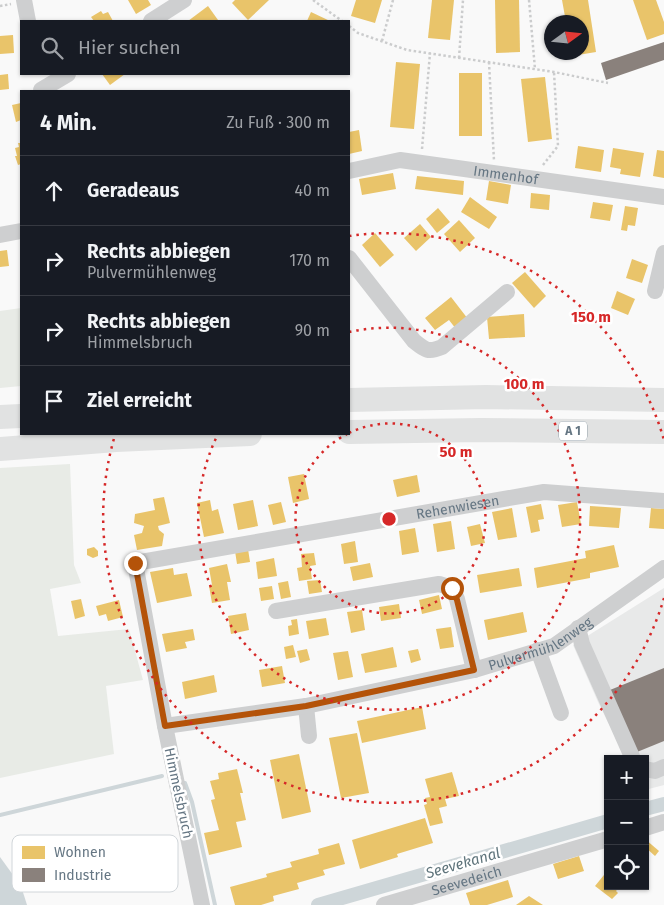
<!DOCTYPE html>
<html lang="de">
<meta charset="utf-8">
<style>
:root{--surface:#171b24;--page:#242831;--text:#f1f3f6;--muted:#9ea1a6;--line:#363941}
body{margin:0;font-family:"Fira Sans",sans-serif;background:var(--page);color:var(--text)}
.controls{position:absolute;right:15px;bottom:15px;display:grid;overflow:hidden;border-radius:0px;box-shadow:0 1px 4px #0004}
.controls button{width:45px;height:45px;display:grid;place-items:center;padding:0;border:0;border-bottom:1px solid var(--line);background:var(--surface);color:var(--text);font:25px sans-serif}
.compass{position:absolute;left:544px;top:15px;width:45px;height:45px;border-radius:50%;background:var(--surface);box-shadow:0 1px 4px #0004;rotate:75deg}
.stop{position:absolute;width:15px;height:15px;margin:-11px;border:4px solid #b45309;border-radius:50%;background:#fff}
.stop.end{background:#b45309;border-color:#fff;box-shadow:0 1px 5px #0008}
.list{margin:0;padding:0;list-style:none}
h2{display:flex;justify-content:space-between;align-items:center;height:65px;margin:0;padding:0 20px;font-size:21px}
h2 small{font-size:16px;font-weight:400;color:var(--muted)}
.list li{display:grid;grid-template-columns:32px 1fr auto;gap:15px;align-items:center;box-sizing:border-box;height:70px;padding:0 20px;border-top:1px solid var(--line)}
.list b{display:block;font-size:19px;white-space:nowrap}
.list p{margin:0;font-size:16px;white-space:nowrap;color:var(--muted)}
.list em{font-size:16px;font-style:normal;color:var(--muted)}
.icon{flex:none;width:28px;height:28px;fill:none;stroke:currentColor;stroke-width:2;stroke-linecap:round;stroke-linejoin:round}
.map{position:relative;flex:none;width:664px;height:905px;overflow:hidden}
.search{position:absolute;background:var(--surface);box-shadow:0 1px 4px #0004;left:20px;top:20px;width:330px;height:55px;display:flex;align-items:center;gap:12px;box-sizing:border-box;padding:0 18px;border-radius:0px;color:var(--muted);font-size:19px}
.panel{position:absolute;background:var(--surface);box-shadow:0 1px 4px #0004;left:20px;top:90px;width:330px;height:345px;border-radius:0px}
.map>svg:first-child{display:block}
</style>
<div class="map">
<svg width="664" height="905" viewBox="0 0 664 905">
<rect width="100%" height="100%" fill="#f9f9f9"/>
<path fill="#e8e9e9" d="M664,588v197l-19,5v-31h-19l-28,-57 -25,-57z"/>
<g fill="#e8ebe6">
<path d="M21,308v78l-21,2v-77z"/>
<path d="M70,464l4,101 7,18 -31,6 8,47 71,-7 14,51 -37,6 8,68 -114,24v-310z"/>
</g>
<path fill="#ced6d9" d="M0,857l21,29 6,19h-27z"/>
<g fill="#e9c46a">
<path d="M128,0h20l3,5 -15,9z"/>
<path d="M235,0h34l-21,20 -16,-17z"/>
<path d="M356,0h26l-7,23 -24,-7z"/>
<path d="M432,0h22l-4,40 -22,-2z"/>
<path d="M495,0h24l1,52 -24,1z"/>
<path d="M562,0h26l8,52 -24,4 -1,-4h11v-30h-16z"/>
<path d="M633,0h23l8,22v12l-17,6z"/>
<path d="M208,6l10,14 -1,1h-29z"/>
<path d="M101,11l2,3 5,-2 5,9h-19l-3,-4z"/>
<path d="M311,12l19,9h-23z"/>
<path d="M13,35l1,18 -14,1v-18z"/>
<path d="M396,62l24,2 -6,65 -24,-2z"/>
<rect x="459" y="73" width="23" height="63"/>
<path d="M8,74l1,15 -9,1v-15z"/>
<path d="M102,74h23l-15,11z"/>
<path d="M545,77l7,62 -24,3 -7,-63z"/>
<path d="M21,103v17l-5,2 -4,-17z"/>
<path d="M359,130l3,21 -13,3v-22z"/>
<path d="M18,143h3v21l-3,1 -3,-9h2l-2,-8 4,-1z"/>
<path d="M578,146l26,4 -3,22 -26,-4z"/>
<path d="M613,148l31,5 -4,24 -20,-3 1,-5 -11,-2z"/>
<path d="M657,150l7,1v27l-11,-2z"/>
<path d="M393,173l3,16 -34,6 -3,-16z"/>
<path d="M417,176l47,5 -1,14 -48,-6z"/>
<path d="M489,181l22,4 -3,19 -22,-4z"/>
<path d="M531,193l19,2 -1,15 -19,-2z"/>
<path d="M470,197l27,20 -8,12 -28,-17z"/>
<path d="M593,202l20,3 -3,16 -20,-3z"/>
<path d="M625,206l13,2 -3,18 -7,-1 -1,6 -6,-1z"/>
<path d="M438,208l12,14 -13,11 -11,-14z"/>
<path d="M459,220l16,18 -15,14 -16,-18z"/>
<path d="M420,224l11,13 -15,14 -12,-13z"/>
<path d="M375,233l19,22 -14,12 -18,-22z"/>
<path d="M7,250l2,16 -9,1v-16z"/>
<path d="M632,259l16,6 -6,18 -16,-5z"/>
<path d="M525,272l21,24 -12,12 -22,-25z"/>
<path d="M617,291l18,8 -7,16 -17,-7z"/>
<path d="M451,297l17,22 -12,10 -7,-9 -14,10 -10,-12z"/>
<path d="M524,314l1,23 -36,2 -2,-22z"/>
<path d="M304,474l5,25 -16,4 -5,-26z"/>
<path d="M417,475l3,17 -23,5 -4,-17z"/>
<path d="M164,497l6,26 -12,3 1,4 5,4 -2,12 -25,4 -3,-15 8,-2 2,-7 -10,-3 1,-9 20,-4 -2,-11z"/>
<path d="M210,500l2,11 6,-2 6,24 -20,4 -7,-34z"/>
<path d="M253,500l5,26 -20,4 -5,-26z"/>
<path d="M281,502l5,20 -13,3 -5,-20z"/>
<path d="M577,502l4,22 -19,3 -4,-22z"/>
<path d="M541,504l3,15 -6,1 2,11 -9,2 -5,-26z"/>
<path d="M590,506l31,2 -2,20 -30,-2z"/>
<path d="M512,508l5,29 -19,3 -6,-28z"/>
<path d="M651,508l13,1v20l-15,-1z"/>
<path d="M451,521l4,28 -18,3 -4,-28z"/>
<path d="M480,524l5,19 -14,3 -4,-19z"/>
<path d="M415,528l4,24 -17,3 -3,-24z"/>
<path d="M355,541l3,21 -14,2 -3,-20z"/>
<path d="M614,545l5,22 -29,6v5l-53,10 -3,-20 52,-10 -1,-7z"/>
<path d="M94,547l4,4v5l-5,2 -6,-3v-6z"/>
<path d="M248,549l2,13 -13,2 -2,-13z"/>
<path d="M314,553l2,12 -6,1 2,13 -13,2 -2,-13 5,-1 -1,-13z"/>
<path d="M274,558l3,18 -19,3 -2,-17z"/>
<path d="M370,563l3,14 -20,4 -3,-14z"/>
<path d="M227,564l4,18h-4l3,18 -18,3 -3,-17 3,-1 -3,-17z"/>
<path d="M173,568l1,7 13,-2 5,23 -35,7 -7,-31z"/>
<path d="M519,568l3,18 -42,7 -3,-18z"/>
<path d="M320,580l2,12 -13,2 -2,-13z"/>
<path d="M288,581l3,16 -10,2 -3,-16z"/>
<path d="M272,586l2,13 -13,2 -2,-13z"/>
<path d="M439,595l3,14 -20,5 -3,-14z"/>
<path d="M81,599l4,17 -10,3 -4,-18z"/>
<path d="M119,600l4,17 -15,4 -2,-7 -7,2 -3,-10z"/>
<path d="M399,604l2,14 -20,3 -2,-14z"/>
<path d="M362,610l3,20 -14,3 -4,-21z"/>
<path d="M523,612l4,20 -39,8 -4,-20z"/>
<path d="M246,613l3,17 -18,4 -3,-18z"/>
<path d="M326,618l3,17 -20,4 -3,-18z"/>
<path d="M297,619l2,15 -10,2 -1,-10 4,-1 -1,-5z"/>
<path d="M451,627l3,20 -14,2 -4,-20z"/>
<path d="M193,629l2,11 -10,2 2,6 -21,4 -4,-18z"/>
<path d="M293,645l3,12 -10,2 -2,-12z"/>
<path d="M393,647l4,20 -32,6 -4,-19z"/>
<path d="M307,649l3,11 -10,3 -3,-12z"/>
<path d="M418,649l3,11 -10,3 -3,-12z"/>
<path d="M348,651l5,26 -15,3 -5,-27z"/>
<path d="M282,666l3,17 -23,4 -3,-17z"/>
<path d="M214,675l3,17 -32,7 -3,-17z"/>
<path d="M422,707l4,22 -64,14 -5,-22z"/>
<path d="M357,733l12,60 -28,5 -12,-60z"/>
<path d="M299,754l12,58 -29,7 -12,-59z"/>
<path d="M237,769l6,24h-3l6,27 -10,2 6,25 -33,8 -5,-22 15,-3 -8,-30 4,-1 -5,-18 9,-2 -1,-6z"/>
<path d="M452,772l7,24 -14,3 2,7 -8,2 4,15 -13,3 -6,-21 3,-1 -2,-6 5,-1 -5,-18z"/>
<path d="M425,818l8,25 -36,11 1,3 -38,12 -8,-29z"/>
<path d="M645,839l14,12 -4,5 -10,-9z"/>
<path d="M339,843l6,21 -22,6 2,5 -28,8 2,6 -26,7 1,5 -13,4h-26l-5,-18 37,-10 -1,-3 26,-7 -2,-5 29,-8 -1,-5z"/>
<path d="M579,856l5,15 -26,8 -5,-15z"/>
<path d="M608,870v16h12l-4,5 2,2 -6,6 -17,-13z"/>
<path d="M508,880l5,17 -26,8h-17l-4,-12z"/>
<path d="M529,896l14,9h-27z"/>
</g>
<g fill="#8a817c">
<path d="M664,42v18l-58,20 -5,-17z"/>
<path d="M664,668v73l-27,11 -27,-62z"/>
</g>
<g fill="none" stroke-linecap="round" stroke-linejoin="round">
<g stroke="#ced6d9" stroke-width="4">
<path d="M185,783l7,19 23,103"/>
<path d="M0,815l162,-39"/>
</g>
<g stroke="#ced6d9" stroke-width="14">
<path d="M645,809l19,-5"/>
<path d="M318,905l290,-84"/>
</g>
<g stroke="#cbcccd" stroke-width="2.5" stroke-dasharray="2.5 2.5" stroke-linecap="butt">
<path d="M313,0l29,21"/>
<path d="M529,0l6,69"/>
<path d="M0,6l11,-2"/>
<path d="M349,26l9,7 49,17 147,22 54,11"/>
<path d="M382,41l11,-41"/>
<path d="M459,58l4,-58"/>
<path d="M489,62l5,99"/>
<path d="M422,149l8,-96"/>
<path d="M543,165l15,-19 -4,-74"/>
</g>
<g stroke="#cecfd0" stroke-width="16">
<path d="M24,0l4,21"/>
<path d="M151,21l33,-21"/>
<path d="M41,90l27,-16"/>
<path id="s1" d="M349,171l51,-11 264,37"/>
<path d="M0,235l21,-4"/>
<path d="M349,258l65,83c11,9 14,12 28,6l65,-55"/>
<path d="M655,291l9,-38"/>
<path d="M276,611l163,-27 13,4 5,11 17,71"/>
<path d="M578,628l4,16 51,115"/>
<path d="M538,650l23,63"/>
<path d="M306,706l3,30"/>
<path id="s2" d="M165,726l141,-20 168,-36 80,-24 110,-78"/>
<path d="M645,769l10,2 9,-4"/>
<path d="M645,828l19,-6"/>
<path id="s3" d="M202,905l-37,-179 -30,-163 409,-71 120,9"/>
<path id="s4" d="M384,905l224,-66"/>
</g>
<g stroke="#e1e2e2" stroke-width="24">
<path d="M349,400l137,-3 178,3"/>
<path d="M0,417l21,-1"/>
<path d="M349,432l132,-2 183,2"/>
<path d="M0,449l116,-9 134,-6"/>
</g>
</g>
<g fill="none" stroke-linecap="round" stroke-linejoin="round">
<path stroke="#b45309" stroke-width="6" d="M135,563l30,163 141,-20 168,-36 -17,-70 -5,-12"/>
</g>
<g fill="none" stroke="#d62828" stroke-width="2.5" stroke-dasharray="2.5 5">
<path d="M349 433A95 95 0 1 1 347 434"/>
<path d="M349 332A191 191 0 1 1 218 434"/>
<path d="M664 598A286 286 0 1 1 115 435M349 236A286 286 0 0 1 664 440"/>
</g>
<g text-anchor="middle" stroke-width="5" stroke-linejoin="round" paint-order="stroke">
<rect fill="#fff" stroke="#939fa8" stroke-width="1" x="559" y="421.5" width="28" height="19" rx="4"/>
<g font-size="12" font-weight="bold" fill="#657683">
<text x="573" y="435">A 1</text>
</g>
<g font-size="14" fill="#657683" stroke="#fff">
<text dy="5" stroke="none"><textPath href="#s1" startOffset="159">Immenhof</textPath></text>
<text dy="5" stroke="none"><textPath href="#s3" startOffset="676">Rehenwiesen</textPath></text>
<text dy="5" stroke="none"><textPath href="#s2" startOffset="386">Pulvermühlenweg</textPath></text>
<text transform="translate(179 793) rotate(78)" y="5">Himmelsbruch</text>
<text dy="5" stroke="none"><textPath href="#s4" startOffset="86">Seevedeich</textPath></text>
</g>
<g font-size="15" font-style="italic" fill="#60757c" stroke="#fff">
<text transform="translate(463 863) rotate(-16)" y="5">Seevekanal</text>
</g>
</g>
<rect x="12" y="835" width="166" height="57" rx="8" fill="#fff" stroke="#d1d6da" stroke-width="1"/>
<rect x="22" y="846" width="23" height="13" fill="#e9c46a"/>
<rect x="22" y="868" width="23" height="14" fill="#8a817c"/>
<g font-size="14" fill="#657683">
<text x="54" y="857">Wohnen</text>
<text x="54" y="880">Industrie</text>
</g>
<circle cx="389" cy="519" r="8" fill="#d62828" stroke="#fff" stroke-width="2.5"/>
<g font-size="15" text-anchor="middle" font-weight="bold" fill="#d62828" stroke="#fff" stroke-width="5" stroke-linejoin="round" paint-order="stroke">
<text x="591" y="322">150 m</text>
<text x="524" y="389">100 m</text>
<text x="456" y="457">50 m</text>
</g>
</svg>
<div class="controls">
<button>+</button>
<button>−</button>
<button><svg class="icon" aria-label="locate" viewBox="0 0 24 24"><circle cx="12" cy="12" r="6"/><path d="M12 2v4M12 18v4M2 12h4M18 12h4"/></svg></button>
</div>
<svg class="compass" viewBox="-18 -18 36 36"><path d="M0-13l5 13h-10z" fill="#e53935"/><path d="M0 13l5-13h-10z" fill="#9ea1a6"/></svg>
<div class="stop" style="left:452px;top:588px"></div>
<div class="stop end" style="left:135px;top:563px"></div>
<div class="search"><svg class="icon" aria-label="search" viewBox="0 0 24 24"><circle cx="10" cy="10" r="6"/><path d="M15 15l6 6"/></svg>Hier suchen</div>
<section class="panel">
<h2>4 Min.<small>Zu Fuß · 300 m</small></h2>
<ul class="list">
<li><svg class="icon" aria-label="ahead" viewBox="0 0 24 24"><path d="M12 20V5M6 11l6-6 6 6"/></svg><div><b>Geradeaus</b></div><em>40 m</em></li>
<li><svg class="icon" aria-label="right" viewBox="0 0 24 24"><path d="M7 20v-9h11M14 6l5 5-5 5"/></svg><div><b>Rechts abbiegen</b><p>Pulvermühlenweg</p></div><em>170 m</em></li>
<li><svg class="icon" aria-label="right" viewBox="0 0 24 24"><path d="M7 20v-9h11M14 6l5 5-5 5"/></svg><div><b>Rechts abbiegen</b><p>Himmelsbruch</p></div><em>90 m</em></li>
<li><svg class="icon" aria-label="arrive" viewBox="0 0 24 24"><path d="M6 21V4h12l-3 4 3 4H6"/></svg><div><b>Ziel erreicht</b></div></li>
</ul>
</section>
</div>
